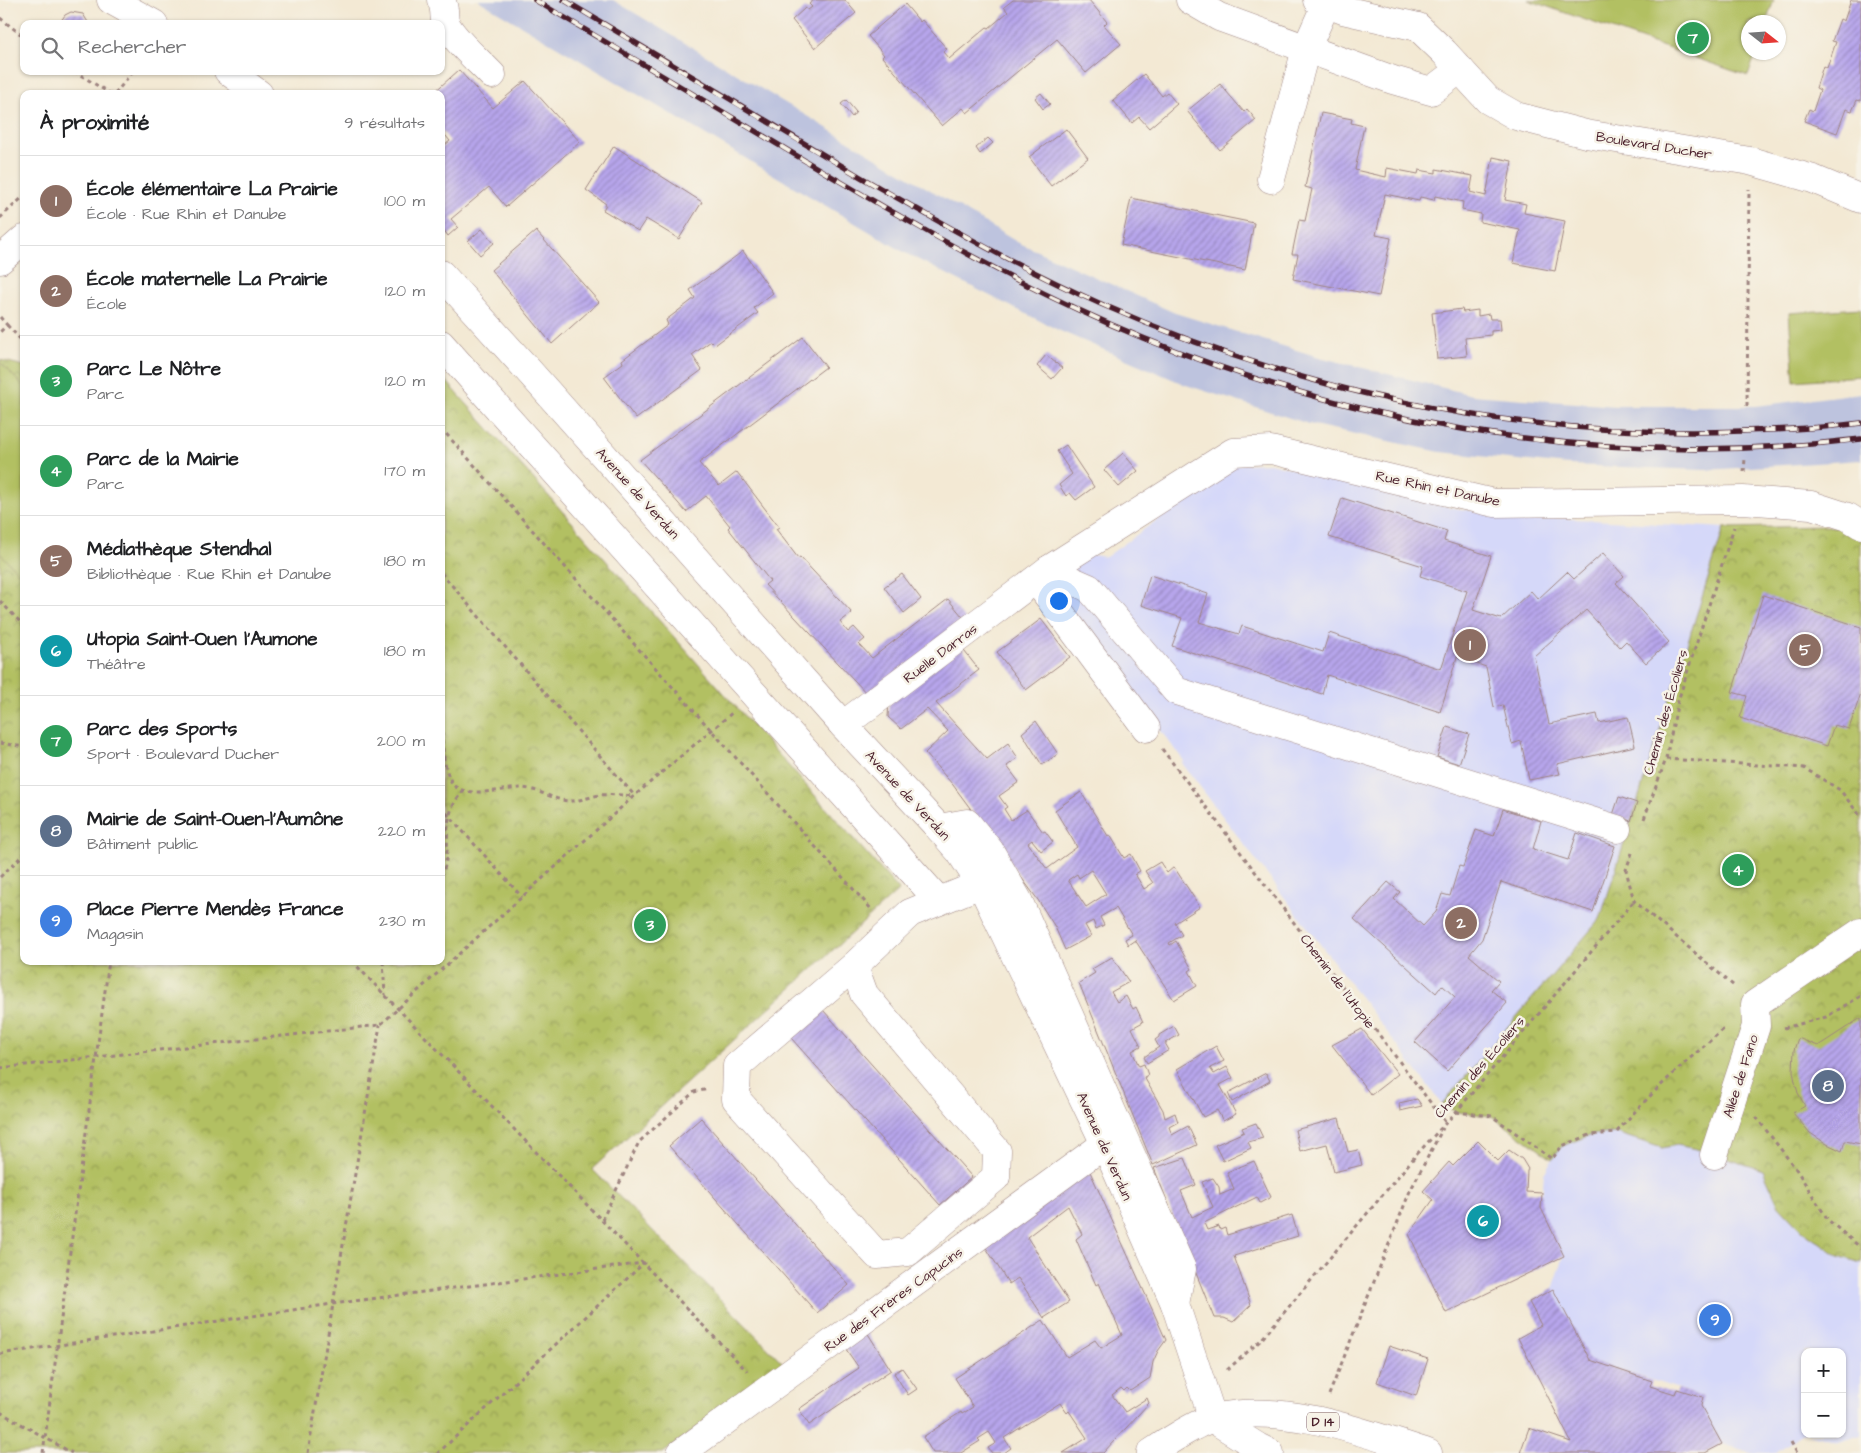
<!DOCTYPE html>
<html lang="fr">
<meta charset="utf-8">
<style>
:root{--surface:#fff;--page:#f6f6f6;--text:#202124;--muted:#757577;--line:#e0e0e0;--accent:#111827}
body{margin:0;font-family:"Architects Daughter",sans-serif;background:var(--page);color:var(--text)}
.controls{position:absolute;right:15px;bottom:15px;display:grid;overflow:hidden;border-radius:10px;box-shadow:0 1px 4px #0004}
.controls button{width:45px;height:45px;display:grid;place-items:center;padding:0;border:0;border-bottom:1px solid var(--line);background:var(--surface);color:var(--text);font:25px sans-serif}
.compass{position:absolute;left:1741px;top:15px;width:45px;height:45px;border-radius:50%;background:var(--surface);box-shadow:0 1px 4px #0004;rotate:107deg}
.you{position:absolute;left:1058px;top:600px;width:18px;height:18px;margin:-12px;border:4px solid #fff;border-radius:50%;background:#1a73e8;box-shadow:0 0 0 8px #1a73e833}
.badge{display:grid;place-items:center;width:32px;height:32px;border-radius:50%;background:var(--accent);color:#fff;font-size:16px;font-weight:700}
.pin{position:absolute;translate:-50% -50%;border:2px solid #fff;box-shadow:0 1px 5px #0006}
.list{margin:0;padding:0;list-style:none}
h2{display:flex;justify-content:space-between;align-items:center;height:65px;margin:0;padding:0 20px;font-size:21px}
h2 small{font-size:16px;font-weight:400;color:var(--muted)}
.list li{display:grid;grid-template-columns:32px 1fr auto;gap:15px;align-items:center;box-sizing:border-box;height:90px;padding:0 20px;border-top:1px solid var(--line)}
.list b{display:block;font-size:19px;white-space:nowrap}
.list p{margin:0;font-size:16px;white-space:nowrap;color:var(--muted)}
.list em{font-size:16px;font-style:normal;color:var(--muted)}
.icon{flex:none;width:28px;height:28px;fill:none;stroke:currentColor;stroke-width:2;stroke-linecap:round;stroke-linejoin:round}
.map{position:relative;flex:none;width:1861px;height:1453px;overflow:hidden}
.search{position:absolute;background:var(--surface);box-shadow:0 1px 4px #0004;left:20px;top:20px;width:425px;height:55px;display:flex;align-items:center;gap:12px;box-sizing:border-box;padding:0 18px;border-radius:10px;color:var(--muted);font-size:19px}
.panel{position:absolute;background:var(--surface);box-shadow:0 1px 4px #0004;left:20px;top:90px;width:425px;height:875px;border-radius:10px}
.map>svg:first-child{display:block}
</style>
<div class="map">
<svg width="1861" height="1453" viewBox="0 0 1861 1453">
<defs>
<pattern id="park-crowns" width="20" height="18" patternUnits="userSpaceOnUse" patternTransform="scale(1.25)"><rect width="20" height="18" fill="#b2c062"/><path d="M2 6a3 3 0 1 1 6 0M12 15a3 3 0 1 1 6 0" fill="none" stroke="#939b51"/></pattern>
<pattern id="building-hatch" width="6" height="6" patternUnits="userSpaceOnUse" patternTransform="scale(1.25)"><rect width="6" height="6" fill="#b7a6ec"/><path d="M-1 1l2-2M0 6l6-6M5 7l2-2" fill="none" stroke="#9787bf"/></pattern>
</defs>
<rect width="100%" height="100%" fill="#f7f3e8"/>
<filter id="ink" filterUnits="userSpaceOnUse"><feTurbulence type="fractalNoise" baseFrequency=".02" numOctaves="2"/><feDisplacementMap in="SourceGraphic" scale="10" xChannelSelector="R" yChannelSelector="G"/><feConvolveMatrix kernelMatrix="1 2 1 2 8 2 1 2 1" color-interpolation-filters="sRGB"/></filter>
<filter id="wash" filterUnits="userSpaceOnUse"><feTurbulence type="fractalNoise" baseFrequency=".0096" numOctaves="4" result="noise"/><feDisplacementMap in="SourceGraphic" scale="20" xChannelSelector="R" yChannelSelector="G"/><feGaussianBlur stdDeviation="1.12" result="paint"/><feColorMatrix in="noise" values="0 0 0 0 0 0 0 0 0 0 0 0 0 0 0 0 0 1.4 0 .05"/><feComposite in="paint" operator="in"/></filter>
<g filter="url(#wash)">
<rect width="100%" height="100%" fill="#f3e9d4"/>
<g fill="#d5d8f9">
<path d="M1270,463l184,45 40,6 230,14 -124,391 -158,185 -260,-341 2,-2 -123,-160 9,-30 16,-17 20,3 124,-90 12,-3z"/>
<path d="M1616,1133l46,15 15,-3 19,4 67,21 16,36 23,24 37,26 22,7v172l-23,7 -31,-8h35v-82h-37v82l-2,-1 -28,20h-22l-31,-9 -21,-38 2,-9 -113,-37 -37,-71 11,-33 -23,-48 3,-34 8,-15 10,-13 28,-11z"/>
</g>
<path fill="#bdc3de" d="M478,0h135l404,242 158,71 144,44 153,38 144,11h140l105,-13v67l-156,10 -137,-5 -128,-13 -131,-28 -123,-39 -128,-55 -149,-75z"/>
<g fill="url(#park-crowns)" stroke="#7e7046">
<path d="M0,360l24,6v595h417v-586l458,515 -307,279 192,195 -121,89h-663z"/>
<path d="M1828,526l14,2 19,10v725l-22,-7 -37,-26 -23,-24 -16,-36 -67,-21 -19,-4 -15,3 -46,-15 -26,2 -28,11 -10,13 -60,-43 -36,-4 -14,-8 158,-185 124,-391z"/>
</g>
<g fill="#b2c062" stroke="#7e7046">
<path d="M1528,0h246l-8,22h-18v30l8,1 -8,23z"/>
<path d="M1861,308v68l-67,5 -5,-68z"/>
<path d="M1,363l23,24v192l-24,-26v-189z"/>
</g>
<g id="blocks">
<g fill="url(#building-hatch)" fill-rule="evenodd">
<path d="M814,0h31l11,13 -41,35 -23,-28 13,-12 3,2 4,-3 -3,-3z"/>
<path d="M1013,0h76l18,22 -3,3 17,19 -35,29 -29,-34 -90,74 -4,-5 -21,18 -60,-69 2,-2 -16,-19 37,-32 15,18 2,-2 25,29 -4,3 6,7 38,-32 2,1 19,-16 -4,-5z"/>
<path d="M1851,0h10v101l-4,-1 -5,11 -6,-2 -9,24 -33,-12 5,-12 4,2 7,-21 -4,-2 7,-22 4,2 9,-26 -4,-1 8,-22 4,2z"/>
<path d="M71,12l12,2 6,10h-30l6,-9z"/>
<path d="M459,70l34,38 32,-27 55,61 -74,65 -17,-20 -38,32 7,8 -10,9 -7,-10v-78l9,-7 -9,-11v-36h-9z"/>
<path d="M1144,74l18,22 5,-4 10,12 -28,24 -10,-11 -7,6 -19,-23z"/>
<path d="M1220,84l24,28 3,-3 9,11 -36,30 -33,-39z"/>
<path d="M1041,93l9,11 -7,5 -8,-11z"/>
<path d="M846,100l10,12 -4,5 -11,-13z"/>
<path d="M1321,113l31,6 -1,4 13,3 -9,44 31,7 1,-9 31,6 1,-4 17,3v-4l37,7 -3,16 16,4 7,-39 19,4 -7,39 21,4 -2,9 41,8 -10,50 -42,-8 7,-33 -40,-8 1,-8 -19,-4 1,-8 -28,-6 -1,4 -14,-3 -1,4 -34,-7 -9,41 15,3 -12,58 -86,-17 5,-25h-6l7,-34 6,1 7,-32 -7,-2z"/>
<path d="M1066,129l22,29 -37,28 -22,-29z"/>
<path d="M988,138l5,5 -13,11 -4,-6z"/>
<path d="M614,146l88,56 -23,37 -33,-20 -8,12 -35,-21 3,-6 -20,-14z"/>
<path d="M1131,198l123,25 -9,47 -124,-25z"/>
<path d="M482,229l12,14 -14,12 -12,-14z"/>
<path d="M536,231l63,71 -47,42 -61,-74z"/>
<path d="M743,251l30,42 -19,15 4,5 -43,32 -4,-4 -19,14 10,15 -66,49 -32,-42 19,-14 -1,-3 46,-35 -2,-5 29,-22 -5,-8z"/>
<path d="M1462,309l1,3 15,-2v6l11,-2 1,5h10l1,11 -10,1v4l-26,3 2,18 -30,3 -5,-46z"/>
<path d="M803,337l23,30 -127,96 20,23 18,-14 42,55 -3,2 22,29 2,-1 52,56 -12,9 8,10 6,-5 11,12 -6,5 13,14 76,-59 19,23 -98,74 -104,-111 5,-4 -42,-53 2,-2 -24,-30 -20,16 -46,-52z"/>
<path d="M1046,355l16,13 -10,11 -15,-13z"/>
<path d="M1066,445l28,42 -18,13 -6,-7 -4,3 -7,-11 13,-11 -15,-23z"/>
<path d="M1123,453l15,18 -19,16 -15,-17z"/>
<path d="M1342,498l105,33 -3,10 47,15 -18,54 28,9 30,-28 7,8 29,-27 7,7 29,-26 21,23 -8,7 53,59 -23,21 -20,-22 -6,6 -34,-37 -52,46 15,68 48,-10 2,9 29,-6 7,29 -78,18 3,10 -31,6 -8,-39 -9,3 -9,-39 -9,2 -8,-40 -29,-10 -17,55 -113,-37 -5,19 -150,-48 10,-28 -41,-13 9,-30 58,19 -9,28 40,12 3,-8 81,26 6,-19 112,36 26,-78 -47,-15 3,-10 -94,-29z"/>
<path d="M902,574l19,25 -17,14 -20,-26z"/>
<path d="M1763,595l98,32v66l-12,36 -15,-4 -7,21 -87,-28 7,-22 -15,-4z"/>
<path d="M1041,619l29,38 -44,33 -29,-38z"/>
<path d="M961,647l18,23 -43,33 51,56 21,-16 10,15 -11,8 12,16 -20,14 8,11 -3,2 7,11 16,-10 16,22 2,-1 8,11 -12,9 -9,-11 -4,3 19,26 30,-22 -22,-37 26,-18 27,44 2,-1 14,23 7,-4 9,17 -5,3 9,15 9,-6 -8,-12 15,-9 7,11 7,-6 26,40 -25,16 7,12 -13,8 1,2 6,-4 16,28 -3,2 8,15 -23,14 -39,-60 -7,5 -3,-6 7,-4 -16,-27 -16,9 4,8 -8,4 -3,-8 -8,4 6,11 -26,14 -10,-23 -17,-27 -85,-115 -28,-32 23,-22 -21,-22 -26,20 -13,-12 1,-17zM1091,870l15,24 -20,13 -18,-27 9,-6 2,4z"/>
<path d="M1036,721l22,33 -16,11 -20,-32z"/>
<path d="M1447,727l22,7 -10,30 -22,-7z"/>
<path d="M1619,797l18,6 -6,18 -18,-6z"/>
<path d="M1503,809l38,12 -8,28 35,11 9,-27 38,13 -22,66 -92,-30 -19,57 -13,16 30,26 -8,9 16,13 -60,68 -32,-29 40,-45 -13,-12 -6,8 -82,-74 34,-37 12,10 -6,7 29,27 13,-14 6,-18 8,2 9,-30 4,1 13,-37 18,6z"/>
<path d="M1112,957l17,25 -18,10 6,10 9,-6 7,13 3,-2 7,15 -11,6 9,18 -9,5 7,15 5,-2 4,11 -4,2 19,33 2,8 10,-5 3,9 -9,5 3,8 16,-9 9,19 -44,20 -74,-182 16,-10 -3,-4z"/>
<path d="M823,1010l149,167 -32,28 -149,-167z"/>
<path d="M1861,1018v126l-16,-3 -3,10 -15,-7 -17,-11 -17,-20 12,-7 -7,-13 -3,-11 -2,-11 1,-21 4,-12 20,8z"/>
<path d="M1174,1026l5,9 -14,8 4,7 -22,13 -3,-6 15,-10 -4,-7 4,-3v-2z"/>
<path d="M1362,1029l36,45 -27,21 -39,-50z"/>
<path d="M1216,1046l8,15 -14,7 4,6 13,-7 6,11 -13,7 16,29 -13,7 -6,-11 -14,7 -26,-48z"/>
<path d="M1266,1073l4,8 -38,21 -4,-9z"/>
<path d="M1417,1099l5,7 -22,5 -1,-8z"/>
<path d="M701,1118l148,167 -32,28 -148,-167z"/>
<path d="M1339,1118l9,34 10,-2 4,15 -28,7 -7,-28 -27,7 -5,-21z"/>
<path d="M1256,1123l7,15 -15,4 3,6 -28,13 -8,-16 29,-13 -2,-4z"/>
<path d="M1478,1141l20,20 11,-11 13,9 6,10 -1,2 -1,21 16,1 -1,15 23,48 -118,57 -37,-79 24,-34 -10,-9 26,-29 4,4z"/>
<path d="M1185,1158l11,27 -15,6 11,26 21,-10 -11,-25 11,-4 6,9 1,8 14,-6 -7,-17 27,-11 17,36 -11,6 -3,-6 -53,26 3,7 12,-4 1,4 5,-2 2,7 65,-20 6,21 -64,20 17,49 -18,17 -9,-4h-10l-60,-150z"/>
<path d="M1087,1165l79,175 -8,11 -5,11 -3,16 -20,13 -3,-3 -3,3 -3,-3 -9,7 13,17 22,-14 2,5 -46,50h-40l24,-15 -18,-27 -2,2 -7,-10 -56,35 7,10 -7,5h-12l-4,-5 8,-5 -7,-11 -11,7 2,2 -19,12h-28l-10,-16 38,-25 1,2 11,-7 -18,-29 88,-58 24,37 28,-17 6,8 21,-13 -23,-52 -3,2 -20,-46 6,-5 -14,-28 -41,31 42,65 -25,16 -26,-40 -9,6 -24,-38z"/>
<path d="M1553,1289l37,71 62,21 -2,5 25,8 2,-5 26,8 -2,9 21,38 -17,9h-185l9,-25 42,14 -53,-104 23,-13 -12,-23z"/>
<path d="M865,1329l26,41 -82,55 -10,-16 60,-41 -16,-23z"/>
<path d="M1389,1346l39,13 -12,37 -39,-14z"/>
<path d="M902,1368l15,21 -9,6 -14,-22z"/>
</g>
</g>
</g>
<g filter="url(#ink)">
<use href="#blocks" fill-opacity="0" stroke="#9e8480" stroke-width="1"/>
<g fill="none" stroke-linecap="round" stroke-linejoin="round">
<g stroke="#9e8480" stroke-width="29">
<g id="minor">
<path d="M441,0c6,11 1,19 6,26 11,18 30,33 45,49"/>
<path d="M1190,0l29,17 174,63 38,11 29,-22"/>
<path d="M1317,0l26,10 75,17 26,25 44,48 28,16 70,18 164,27 63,18 48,20"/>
<path d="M1271,179l35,-130 20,-45"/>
<path d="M0,260l24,-21"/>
<path d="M441,344l498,557"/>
<path d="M1048,570l185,-118 38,-2 223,53 249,-3 68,5 37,12 13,8"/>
<path d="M1036,580l110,148"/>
<path d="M843,725l205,-155 41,18 87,103 441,138"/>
<path d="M939,828l28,-5 23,28 28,49 164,369 -7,35"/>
<path d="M854,966l10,28 133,157 -1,26 -88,75 -31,3 -141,-156 1,-33 117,-100 56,-53 71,-29"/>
<path d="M1714,1155l42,-129 -1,-22 106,-72"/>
<path d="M681,1453l424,-309"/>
</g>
</g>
<g stroke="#9e8480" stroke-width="29">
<g id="major">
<path d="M111,0l43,24"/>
<path d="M228,71l31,23"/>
<path d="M441,274l86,95 316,356 96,103 21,24 21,32 124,260 70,160 38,115"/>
<path d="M1213,1419l45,28 12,6"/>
<path d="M1151,1453c14,-10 47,-31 63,-35 71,-16 148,14 214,35"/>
</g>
</g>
<g stroke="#9e8480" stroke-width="3" stroke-dasharray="4 4" stroke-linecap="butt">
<path d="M0,18l24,19"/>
<path d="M74,71l37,23"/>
<path d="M115,94l18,-23"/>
<path d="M0,218l24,-22"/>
<path d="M0,317l7,8 -7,7"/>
<path d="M7,325l17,18"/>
<path d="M1747,406l2,-217"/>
<path d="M441,428l431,482"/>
<path d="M1744,472l1,-14"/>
<path d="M441,573l193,222"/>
<path d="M0,601l24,25"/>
<path d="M441,652l2,11c1,31 -7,94 9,120 11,17 53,5 70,5 17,1 31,12 47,13 10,0 21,-4 30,-6 11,-1 24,0 35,1"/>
<path d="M0,743l24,4"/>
<path d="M1162,749l284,374"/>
<path d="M1666,759l138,9 36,22 21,27"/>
<path d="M441,807l81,90"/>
<path d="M1644,819l22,-60 12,-58 56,-174"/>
<path d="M1632,853l-6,17 8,31 100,85"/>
<path d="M0,877l24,-23"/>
<path d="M441,877c14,-30 -4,-57 22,-86"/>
<path d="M352,961l395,410"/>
<path d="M383,961l2,34"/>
<path d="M1784,1028l42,-11 35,-21"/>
<path d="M0,1068l380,-43 254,-229 99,-84"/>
<path d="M1456,1112l36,4 60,43 10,-13 28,-11 26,-2c34,-40 69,-71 109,-105"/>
<path d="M1756,1117l40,52 32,51 33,28"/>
<path d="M602,1220l37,-78 55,-50 15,-3"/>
<path d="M0,1354l332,-50 312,-41 -206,190"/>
<path d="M1227,1370l34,-30 156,-186 39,-42 178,-211"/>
<path d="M1329,1395l81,-204 33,-63"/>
<path d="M0,1412l72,41"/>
<path d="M1791,1442l6,11"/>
<path d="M43,1453l66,-492"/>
<path d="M308,1453l72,-428"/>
</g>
<use href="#minor" stroke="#fff" stroke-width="28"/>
<use href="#major" stroke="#fff" stroke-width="28"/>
<g stroke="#4a1f2b" stroke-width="5.5">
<g id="rail">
<path d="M535,0c95,56 189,113 284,169 105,62 211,123 324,169 228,92 473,131 718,101"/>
<path d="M564,0c98,59 196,118 295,176 79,45 158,91 242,128 204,90 418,135 641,127 40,-1 80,-3 119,-8"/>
</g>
</g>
<use href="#rail" stroke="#f7f3e8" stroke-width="4" stroke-dasharray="11" stroke-linecap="butt"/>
</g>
</g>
<g text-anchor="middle" stroke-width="5" stroke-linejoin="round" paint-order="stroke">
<rect fill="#f7f3e8" stroke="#7e5f64" stroke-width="1" x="1307" y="1412.5" width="32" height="19" rx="4"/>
<g font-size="12" font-weight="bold" fill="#4a1f2b">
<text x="1323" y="1426">D 14</text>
</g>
<g font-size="14" fill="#4a1f2b" stroke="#f7f3e8">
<text transform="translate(1654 145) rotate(9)" y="5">Boulevard Ducher</text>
<text transform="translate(1438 488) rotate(12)" y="5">Rue Rhin et Danube</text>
<text transform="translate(638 493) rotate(48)" y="5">Avenue de Verdun</text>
<text transform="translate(940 653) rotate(-37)" y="5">Ruelle Darras</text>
<text transform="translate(1665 712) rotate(-74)" y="5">Chemin des Écoliers</text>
<text transform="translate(908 795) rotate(47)" y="5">Avenue de Verdun</text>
<text transform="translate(1338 981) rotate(53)" y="5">Chemin de l'Utopie</text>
<text transform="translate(1479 1067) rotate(-49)" y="5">Chemin des Écoliers</text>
<text transform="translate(1740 1076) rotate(-72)" y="5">Allée de Fano</text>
<text transform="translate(1105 1146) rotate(66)" y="5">Avenue de Verdun</text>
<text transform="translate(893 1299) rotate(-36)" y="5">Rue des Frères Capucins</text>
</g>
</g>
</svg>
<div class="controls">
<button>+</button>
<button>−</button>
</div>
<svg class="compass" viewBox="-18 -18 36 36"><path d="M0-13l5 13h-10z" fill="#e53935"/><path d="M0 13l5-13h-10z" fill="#757577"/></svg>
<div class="you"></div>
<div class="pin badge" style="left:1470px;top:645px;background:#8d6e63">1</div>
<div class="pin badge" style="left:1461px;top:923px;background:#8d6e63">2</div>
<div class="pin badge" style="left:650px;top:925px;background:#2e9e5b">3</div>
<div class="pin badge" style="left:1738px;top:870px;background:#2e9e5b">4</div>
<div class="pin badge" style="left:1805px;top:650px;background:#8d6e63">5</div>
<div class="pin badge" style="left:1483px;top:1221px;background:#0f9aa8">6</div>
<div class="pin badge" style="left:1693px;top:38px;background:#2e9e5b">7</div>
<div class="pin badge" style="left:1828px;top:1086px;background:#5c6f8a">8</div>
<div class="pin badge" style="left:1715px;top:1320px;background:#3f7fe0">9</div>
<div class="search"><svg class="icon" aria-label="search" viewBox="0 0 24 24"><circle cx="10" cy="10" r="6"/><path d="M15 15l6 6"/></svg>Rechercher</div>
<section class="panel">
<h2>À proximité<small>9 résultats</small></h2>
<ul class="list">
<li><span class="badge" style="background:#8d6e63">1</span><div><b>École élémentaire La Prairie</b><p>École · Rue Rhin et Danube</p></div><em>100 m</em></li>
<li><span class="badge" style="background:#8d6e63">2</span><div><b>École maternelle La Prairie</b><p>École</p></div><em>120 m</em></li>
<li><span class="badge" style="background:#2e9e5b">3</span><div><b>Parc Le Nôtre</b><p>Parc</p></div><em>120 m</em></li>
<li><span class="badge" style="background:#2e9e5b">4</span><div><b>Parc de la Mairie</b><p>Parc</p></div><em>170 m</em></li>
<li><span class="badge" style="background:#8d6e63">5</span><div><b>Médiathèque Stendhal</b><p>Bibliothèque · Rue Rhin et Danube</p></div><em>180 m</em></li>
<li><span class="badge" style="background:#0f9aa8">6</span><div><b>Utopia Saint-Ouen l'Aumone</b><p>Théâtre</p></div><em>180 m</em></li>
<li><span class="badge" style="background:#2e9e5b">7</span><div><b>Parc des Sports</b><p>Sport · Boulevard Ducher</p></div><em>200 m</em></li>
<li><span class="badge" style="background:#5c6f8a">8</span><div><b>Mairie de Saint-Ouen-l'Aumône</b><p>Bâtiment public</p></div><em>220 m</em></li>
<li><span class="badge" style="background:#3f7fe0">9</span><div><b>Place Pierre Mendès France</b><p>Magasin</p></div><em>230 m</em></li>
</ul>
</section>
</div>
